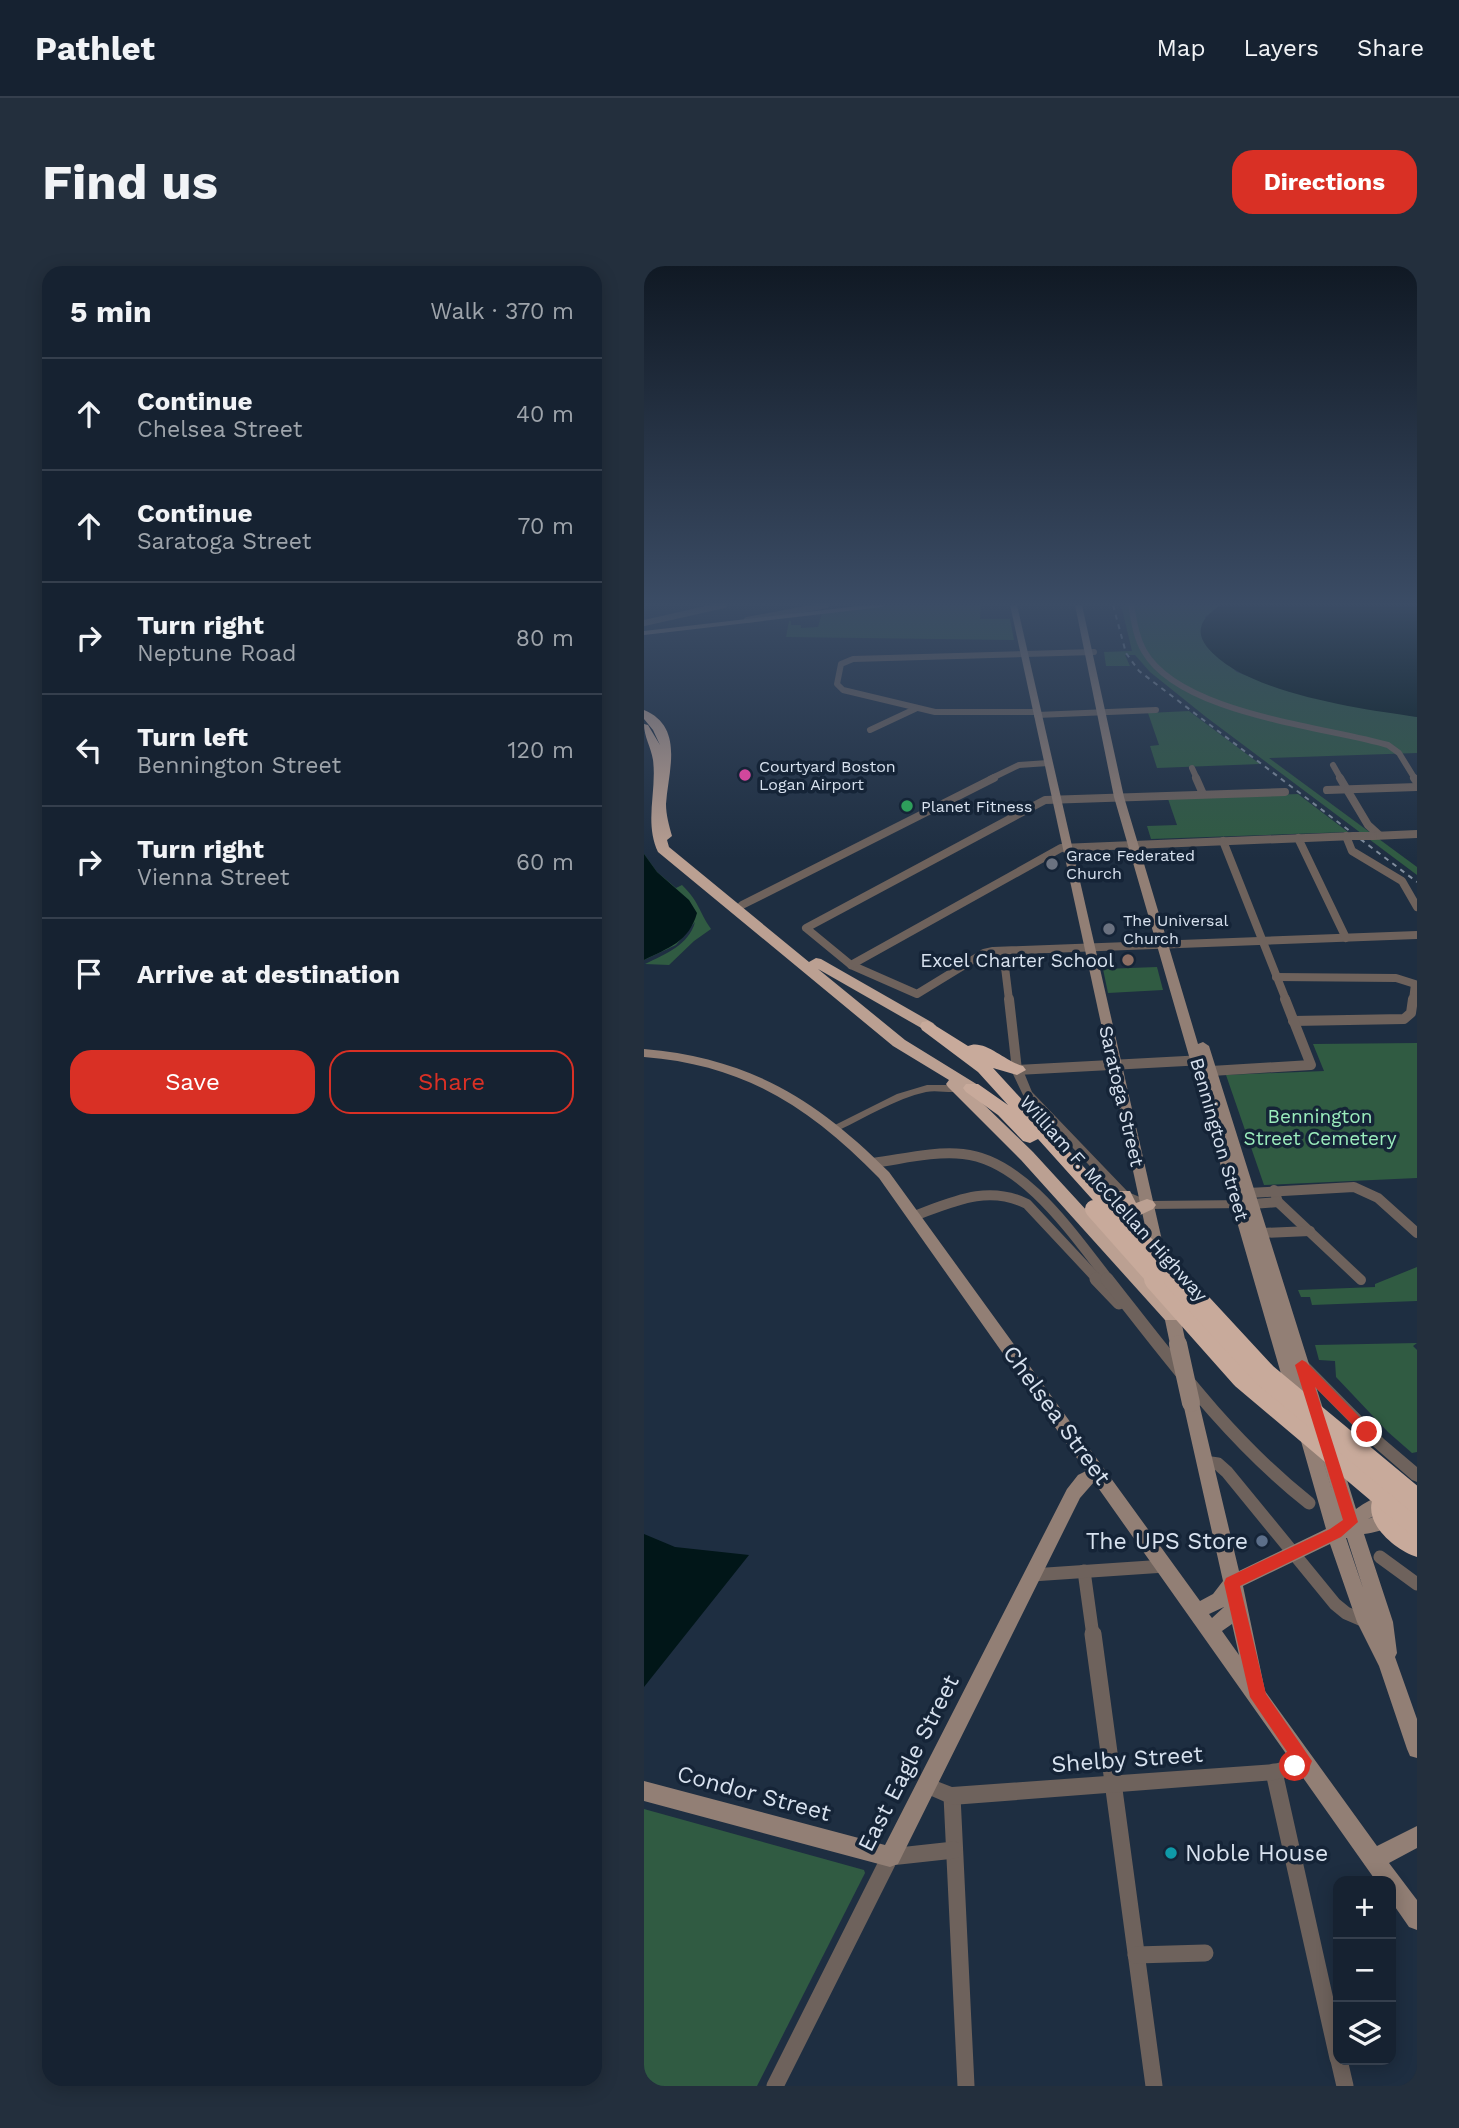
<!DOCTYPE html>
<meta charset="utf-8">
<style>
:root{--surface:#162231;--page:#232f3d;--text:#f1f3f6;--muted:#9ea4ab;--line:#353f4d;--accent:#d93025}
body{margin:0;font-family:"Work Sans",sans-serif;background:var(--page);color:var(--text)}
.controls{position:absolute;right:21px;bottom:21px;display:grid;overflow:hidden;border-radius:14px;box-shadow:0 4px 18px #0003}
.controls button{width:63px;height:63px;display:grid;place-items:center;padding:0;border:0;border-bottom:2px solid var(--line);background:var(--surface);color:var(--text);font:35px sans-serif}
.stop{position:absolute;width:21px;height:21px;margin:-16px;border:5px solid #d93025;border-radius:50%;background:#fff}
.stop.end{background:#d93025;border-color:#fff;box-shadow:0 2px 7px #0008}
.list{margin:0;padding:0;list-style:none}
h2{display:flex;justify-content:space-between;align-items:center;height:91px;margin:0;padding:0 28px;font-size:30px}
h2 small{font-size:23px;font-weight:400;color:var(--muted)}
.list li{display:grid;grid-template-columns:46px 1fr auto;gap:21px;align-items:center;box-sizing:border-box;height:112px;padding:0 28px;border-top:2px solid var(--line)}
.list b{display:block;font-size:26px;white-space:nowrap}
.list p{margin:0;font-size:23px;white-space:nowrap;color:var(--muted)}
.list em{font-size:23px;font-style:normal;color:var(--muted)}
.actions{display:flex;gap:14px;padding:21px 28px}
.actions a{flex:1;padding:16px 0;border:2px solid var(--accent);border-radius:21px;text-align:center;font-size:24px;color:var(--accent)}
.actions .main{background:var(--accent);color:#fff}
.icon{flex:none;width:38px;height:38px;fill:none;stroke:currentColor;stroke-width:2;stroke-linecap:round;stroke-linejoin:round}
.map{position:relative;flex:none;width:773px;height:1820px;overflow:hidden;border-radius:21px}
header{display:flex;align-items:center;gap:42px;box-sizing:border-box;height:98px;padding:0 35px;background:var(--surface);border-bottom:2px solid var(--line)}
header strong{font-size:33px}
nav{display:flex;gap:38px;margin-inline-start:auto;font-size:24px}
.intro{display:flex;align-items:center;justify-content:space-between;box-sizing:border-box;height:168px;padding:0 42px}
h1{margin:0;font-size:49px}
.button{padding:18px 32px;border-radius:21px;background:var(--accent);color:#fff;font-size:24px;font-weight:700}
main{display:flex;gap:42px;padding:0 42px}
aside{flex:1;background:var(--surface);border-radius:21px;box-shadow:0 4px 18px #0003}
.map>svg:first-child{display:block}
</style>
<header>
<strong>Pathlet</strong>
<nav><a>Map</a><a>Layers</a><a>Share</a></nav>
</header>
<div class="intro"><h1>Find us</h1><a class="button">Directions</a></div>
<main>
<aside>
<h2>5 min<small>Walk · 370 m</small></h2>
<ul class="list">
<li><svg class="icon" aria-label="ahead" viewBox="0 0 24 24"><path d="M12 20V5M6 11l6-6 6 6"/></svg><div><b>Continue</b><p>Chelsea Street</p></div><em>40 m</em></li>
<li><svg class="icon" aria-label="ahead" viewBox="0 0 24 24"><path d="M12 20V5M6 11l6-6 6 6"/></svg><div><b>Continue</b><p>Saratoga Street</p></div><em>70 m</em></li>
<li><svg class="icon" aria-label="right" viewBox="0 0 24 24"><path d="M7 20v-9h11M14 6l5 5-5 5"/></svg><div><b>Turn right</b><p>Neptune Road</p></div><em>80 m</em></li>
<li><svg class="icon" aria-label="left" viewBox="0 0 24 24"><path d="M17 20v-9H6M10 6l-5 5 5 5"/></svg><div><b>Turn left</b><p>Bennington Street</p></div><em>120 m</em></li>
<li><svg class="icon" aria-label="right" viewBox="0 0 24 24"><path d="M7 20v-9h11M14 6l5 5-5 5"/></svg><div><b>Turn right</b><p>Vienna Street</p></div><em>60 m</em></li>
<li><svg class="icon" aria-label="arrive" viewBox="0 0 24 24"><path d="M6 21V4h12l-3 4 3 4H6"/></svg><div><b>Arrive at destination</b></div></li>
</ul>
<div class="actions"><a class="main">Save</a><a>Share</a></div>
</aside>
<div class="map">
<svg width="773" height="1820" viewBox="0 0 773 1820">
<rect width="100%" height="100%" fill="#1e2e41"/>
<g fill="#305b42">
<path d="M250,339h85l2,1 -1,13h30l4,21 -228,-3 3,-16h2v4h10v3l17,-1 4,-14z"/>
<path d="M477,339h100l-16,12 4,32 28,23 45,17 135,28v36l-148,5 148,109v8l-211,-158 -56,-45 -15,-17h-10l5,11h-24l-2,-14 28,-1z"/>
<path d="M545,445l71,53 -103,4 -7,-22 9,-1 -11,-32z"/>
<path d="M654,528l50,38 -197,7 -4,-13 30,-1 -9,-26z"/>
<path d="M0,588l13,18 19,16 6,-3c18,18 16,25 29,44l-17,12 -25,24 -24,-1c20,-10 44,-19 50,-42l-19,23 -32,15z"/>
<path d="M513,701l6,23 -55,3 -5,-24z"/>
<path d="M773,777v135l-153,7 -38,-110 98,-4 -11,-27z"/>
<path d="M773,1001v34l-105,4 -2,-8h-9l-3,-7 77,-3v-3z"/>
<path d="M773,1077l-4,3 4,4v102l-5,1 -24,-21 -52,-55 -1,-16 -16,-1 -4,-15z"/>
<path d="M0,1543l220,61 1,3 -108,213h-113z"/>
</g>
<g fill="#011618">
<path d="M577,339h196v112c-57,-8 -173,-24 -210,-70 -14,-18 -3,-31 14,-42z"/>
<path d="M0,588l13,18 32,28 8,13c-8,29 -29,35 -53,47z"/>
<path d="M0,1268l31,13 74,8 -105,132z"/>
</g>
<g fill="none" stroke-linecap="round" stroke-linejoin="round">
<g stroke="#6e625c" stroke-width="6">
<path d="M487,339c3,16 5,32 13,46 36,63 178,75 244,94l11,8 16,26"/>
<path d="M103,354l80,-15"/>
<path d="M0,357l80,-18"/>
<path d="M392,446h-101l-92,-22 -6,-6 4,-20 12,-5 241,-7"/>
<path d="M393,449l119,-5"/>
<path d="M226,464l47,-22"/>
<path d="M689,499l8,14"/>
<path d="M548,502l5,11"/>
<path d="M346,513l29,-14 29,-2"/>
</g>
<g stroke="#6e625c" stroke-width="8">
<path d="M552,512l7,16"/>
<path d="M696,512l28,47 11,10"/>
<path d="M770,512l3,4"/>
<path d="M683,524l90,-3"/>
<path d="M641,526l-240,8 -239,128 45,37 66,29 67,-41 9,-2 424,-16"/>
<path d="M702,570l6,15 50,30 15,26"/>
<path d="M729,570l44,-2"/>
<path d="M654,572l48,100"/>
<path d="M579,575l63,159"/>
<path d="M98,639l252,-127"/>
<path d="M359,685l6,49"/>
<path d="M207,699l210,-117 293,-12"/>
<path d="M632,711l120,1 19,6 -2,16"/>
</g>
<g stroke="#6e625c" stroke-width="10">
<path d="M365,733l8,71 187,-10"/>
<path d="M649,755l111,-2 7,-6 2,-14"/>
<path d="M567,805l100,-6 -26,-66"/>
<path d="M229,897c30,-4 60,-12 90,-9 61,6 111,82 146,126"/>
<path d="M630,924l4,12 83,78"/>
<path d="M604,927l106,-6 24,11 39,35"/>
<path d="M608,938l26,-2"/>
<path d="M270,950c38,-14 74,-32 113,-12l71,76"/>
<path d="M617,967l49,-2"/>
</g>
<g stroke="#6e625c" stroke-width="13">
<path d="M452,1013l23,24"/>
<path d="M463,1013c63,80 121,160 202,224"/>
<path d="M560,1196l14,2 9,8 108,132 11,9 21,9"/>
<path d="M736,1291l37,27"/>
<path d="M440,1305l9,65"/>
<path d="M388,1309l133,-9"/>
</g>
<g stroke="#6e625c" stroke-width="17">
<path d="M449,1368l61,452"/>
<path d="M630,1506l64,286"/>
<path d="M308,1530l14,290"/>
<path d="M492,1689l69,-2"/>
<path d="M695,1794l6,26"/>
<path d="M131,1820l115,-229 64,-7"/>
</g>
<g fill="#6e625c" fill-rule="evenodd">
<path d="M373,801l6,3 9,22 96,100 21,9 99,-1 6,4 -6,4 -101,1 -27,-11 -97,-103 -12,-25z"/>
<path d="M283,819h36l6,3c-11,8 -30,1 -43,4 -31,7 -59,25 -87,38l-4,2 -6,-4 68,-34z"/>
<path d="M658,1094l5,1 77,78 33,28v15l-5,-2 -38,-33 -77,-78 -2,-4 2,-4z"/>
<path d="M660,1487l6,2 3,6 -3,6 -22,10 -14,3 -322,25 -32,-14 -3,-6 3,-6 6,-2 26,10 322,-23 11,-3z"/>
</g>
<g fill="#927f75" fill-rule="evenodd">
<path d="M223,339h19l-4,2 -238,28v-4z"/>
<path d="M366,339h7l149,653 -7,5 -7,-5z"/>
<path d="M431,339h7l42,192 74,247 5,-2 6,4 116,369 -2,4 -6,2 -6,-2 -7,-20 -8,5 -6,-2 -2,-4 -174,-601z"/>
<path d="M0,783c105,9 172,50 245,123l311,429 13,-7 10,-13 -40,-178 2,-4 6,-2 6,2 2,4 40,168 87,-42 -27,-95 2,-4 6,-2 6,2 2,4 26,86 -20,-66 3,-5 6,-1 6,1 3,5 17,55c10,-7 26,-17 38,-13l3,5 -3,5 -26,13 23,-9 6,2 3,5c-7,12 -23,15 -36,17l29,88 4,31 -2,4 22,62v39l-7,-2 -3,-7 -28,-83 -22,-44 -27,-78 -87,42 22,105 112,155 40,-20v22l-28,15 28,37v30l-8,-3 -18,-26v-20h-15l-282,-399 -14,16 -182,366 -8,3 -246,-66v-20l241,64 182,-356 11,-14 8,-4 -207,-293c-70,-71 -134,-113 -235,-121zM702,1272h1l16,50zM580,1341l-12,11 -3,-4zM588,1358l7,31 -17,-24z"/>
<path d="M525,1030l5,1 3,4 9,43 -2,4h-12l-2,-4 -9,-43 3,-4z"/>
</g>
<path fill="#bba092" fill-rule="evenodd" d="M0,444c41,17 24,62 22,94 0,11 3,21 6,32l-5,4 2,7 140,115 7,-4 5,1 112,64 3,3 -3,3h-10l-105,-60 87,71 73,45 2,3 -8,5 61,59 66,72 2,-6 10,-4 8,-9 -4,-10 3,-4h12l6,12 11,-4 6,2 3,4 -3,4 -32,15 -20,2 78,84 3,5 -3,5h-14l-144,-160 -73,-73 -2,-3 3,-4 -56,-34 -235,-194c-14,-30 -1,-61 -5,-92 -2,-13 -9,-23 -9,-36l4,1 12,20 -7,-15 -9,-11z"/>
<g fill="#c8aa9b" fill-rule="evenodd">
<path d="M284,755l40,25c16,-8 38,16 55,20l3,4 -9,5 -24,-7 121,132 3,4 -3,4h-14l-62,-69 -8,4 -7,-2 -25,-26 -32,-23 -3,-4 3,-4h12l30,21 -30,-33 -56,-42 -2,-4 2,-4z"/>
<path d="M739,1227l9,3 4,19 21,18v24c-22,-7 -56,-35 -43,-61z"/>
</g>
<path stroke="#818e9e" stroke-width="2" stroke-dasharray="5 5" stroke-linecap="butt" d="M469,339l13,48 13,18 278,211"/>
<path stroke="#6e625c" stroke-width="8" d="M710,570h19"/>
<path stroke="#927f75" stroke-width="18" d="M534,1078l13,59"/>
<g stroke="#c8aa9b" stroke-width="18">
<path d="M463,938l71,76"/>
<path d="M450,943l63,71"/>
</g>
<g stroke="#c8aa9b" stroke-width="24">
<path d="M512,1013l87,98 174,147"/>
<path d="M532,1013l89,96 152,126"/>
</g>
</g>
<linearGradient id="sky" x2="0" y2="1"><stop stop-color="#101924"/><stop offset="0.57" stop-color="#3b4c65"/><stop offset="1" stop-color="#3b4c65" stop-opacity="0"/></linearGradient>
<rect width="773" height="593" fill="url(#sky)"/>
<path fill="#d93025" d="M658,1094l4,2 68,70 -2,3h-9l-48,-48 43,135 -17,15 -101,49 26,108 46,67 -2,5 -15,8 -6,-3 -3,-5 6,-7 -42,-62 -26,-114 2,-5 104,-49 13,-9 -48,-155z"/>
<circle fill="#d1479c" stroke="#152437" stroke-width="2.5" cx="101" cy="509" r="7"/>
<circle fill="#2e9e5b" stroke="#152437" stroke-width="2.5" cx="263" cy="540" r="7"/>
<g fill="#6b7280" stroke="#152437" stroke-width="2.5">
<circle cx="408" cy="598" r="7"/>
<circle cx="465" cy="663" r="7"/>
</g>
<circle fill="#8d6e63" stroke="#152437" stroke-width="2.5" cx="484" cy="694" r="7"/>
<circle fill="#5c6f8a" stroke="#152437" stroke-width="2.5" cx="618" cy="1275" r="7"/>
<circle fill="#0f9aa8" stroke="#152437" stroke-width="2.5" cx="527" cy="1587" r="7"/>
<g text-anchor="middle" stroke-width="7" stroke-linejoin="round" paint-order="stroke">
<g font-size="16" fill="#d8e2ef" stroke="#152437" text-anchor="start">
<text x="115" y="506">Courtyard Boston<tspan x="115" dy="18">Logan Airport</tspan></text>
<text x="277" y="546">Planet Fitness</text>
<text x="422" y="595">Grace Federated<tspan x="422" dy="18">Church</tspan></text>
<text x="479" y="660">The Universal<tspan x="479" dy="18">Church</tspan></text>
</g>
<g font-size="19" fill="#d8e2ef" stroke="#152437" text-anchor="end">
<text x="470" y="701">Excel Charter School</text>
</g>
<g font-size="19" fill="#d8e2ef" stroke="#152437">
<text transform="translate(478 830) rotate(77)" y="7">Saratoga Street</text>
<text transform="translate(576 873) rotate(74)" y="7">Bennington Street</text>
<text transform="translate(470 932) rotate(48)" y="7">William F. McClellan Highway</text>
</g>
<g font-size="19" fill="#9bedbd" stroke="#152437">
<text x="676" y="857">Bennington<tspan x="676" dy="22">Street Cemetery</tspan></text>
</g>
<g font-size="23" fill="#d8e2ef" stroke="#152437">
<text transform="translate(413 1149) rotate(54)" y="8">Chelsea Street</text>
<text transform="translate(483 1493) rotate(-4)" y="8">Shelby Street</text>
<text transform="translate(264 1497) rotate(-63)" y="8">East Eagle Street</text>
<text transform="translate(110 1527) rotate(15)" y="8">Condor Street</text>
</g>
<g font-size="23" fill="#d8e2ef" stroke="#152437" text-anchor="end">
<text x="604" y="1283">The UPS Store</text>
<text x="541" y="1595" text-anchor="start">Noble House</text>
</g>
</g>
</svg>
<div class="controls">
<button>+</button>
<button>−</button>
<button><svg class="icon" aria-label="layers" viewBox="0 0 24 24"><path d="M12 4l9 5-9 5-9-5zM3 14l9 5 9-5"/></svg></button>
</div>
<div class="stop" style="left:651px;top:1500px"></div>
<div class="stop end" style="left:723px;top:1166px"></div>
</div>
</main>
